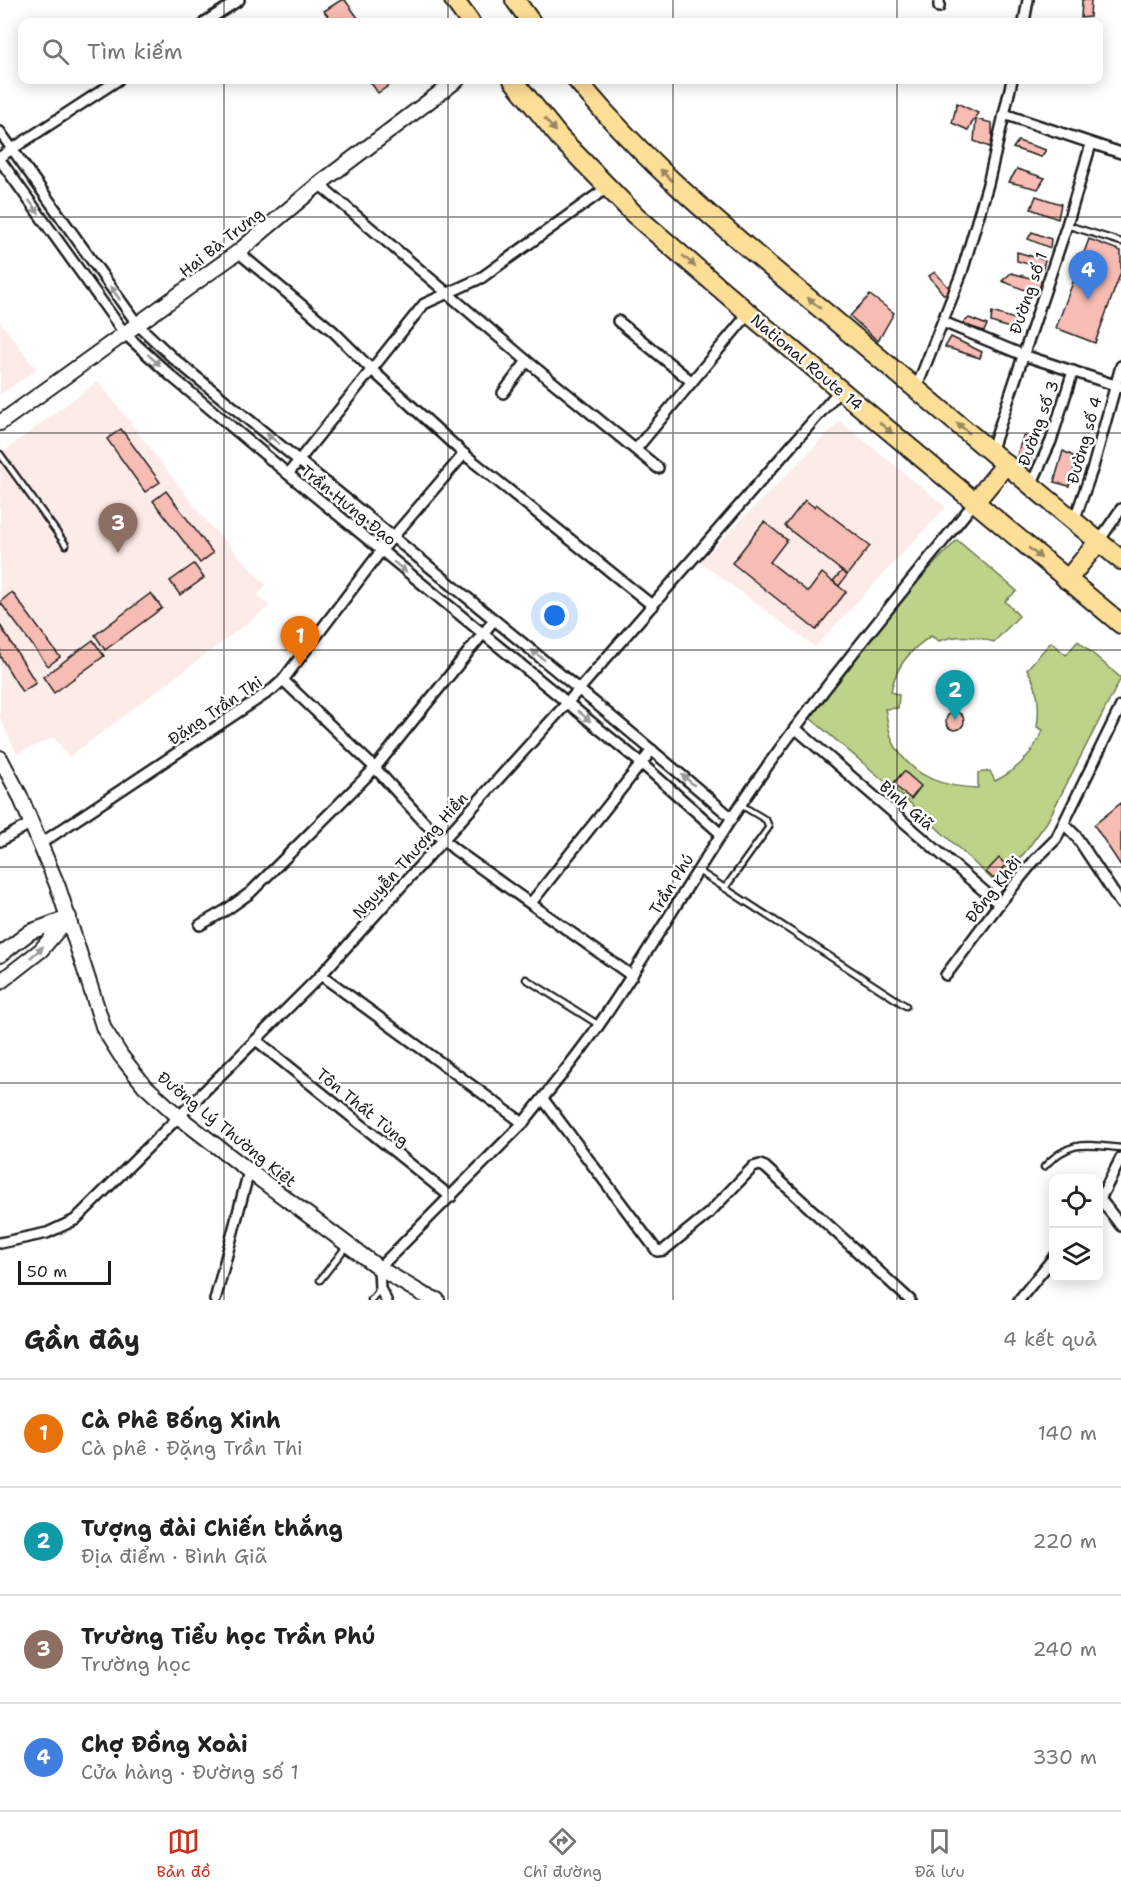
<!DOCTYPE html>
<html lang="vi">
<meta charset="utf-8">
<style>
:root{--surface:#fff;--page:#f6f6f6;--text:#222;--muted:#767676;--line:#e0e0e0;--accent:#c8321e}
body{margin:0;font-family:"Shantell Sans",sans-serif;background:var(--page);color:var(--text)}
.controls{position:absolute;right:18px;bottom:18px;display:grid;overflow:hidden;border-radius:12px;box-shadow:0 3px 15px #0003}
.controls button{width:54px;height:54px;display:grid;place-items:center;padding:0;border:0;border-bottom:2px solid var(--line);background:var(--surface);color:var(--text);font:30px sans-serif}
.scale{position:absolute;left:18px;bottom:15px;width:93px;box-sizing:border-box;padding-left:6px;border:3px solid #1c1c1c;border-top:0;font-size:16px;line-height:21px;white-space:nowrap;color:#1c1c1c;-webkit-text-stroke:4px #fff;paint-order:stroke}
.you{position:absolute;left:555px;top:616px;width:21px;height:21px;margin:-15px;border:4px solid #fff;border-radius:50%;background:#1a73e8;box-shadow:0 0 0 9px #1a73e833}
.badge{display:grid;place-items:center;width:39px;height:39px;border-radius:50%;background:var(--accent);color:#fff;font-size:20px;font-weight:700}
.pin{position:absolute;translate:-50% -50px;filter:drop-shadow(0 2px 3px #0008)}
.pin::after{content:'';position:absolute;top:32px;width:21px;height:18px;background:inherit;clip-path:polygon(0 0,100% 0,50% 100%)}
.list{margin:0;padding:0;list-style:none}
h2{display:flex;justify-content:space-between;align-items:center;height:78px;margin:0;padding:0 24px;font-size:26px}
h2 small{font-size:20px;font-weight:400;color:var(--muted)}
.list li{display:grid;grid-template-columns:39px 1fr auto;gap:18px;align-items:center;box-sizing:border-box;height:108px;padding:0 24px;border-top:2px solid var(--line)}
.list b{display:block;font-size:22px;white-space:nowrap}
.list p{margin:0;font-size:20px;white-space:nowrap;color:var(--muted)}
.list em{font-size:20px;font-style:normal;color:var(--muted)}
.icon{flex:none;width:33px;height:33px;fill:none;stroke:currentColor;stroke-width:2;stroke-linecap:round;stroke-linejoin:round}
.map{position:relative;flex:none;width:1121px;height:1300px;overflow:hidden}
.search{position:absolute;background:var(--surface);box-shadow:0 3px 15px #0003;left:18px;right:18px;top:18px;height:66px;display:flex;align-items:center;gap:15px;box-sizing:border-box;padding:0 21px;border-radius:12px;color:var(--muted);font-size:22px}
.sheet{height:510px;background:var(--surface)}
nav{display:flex;justify-content:space-around;align-items:center;box-sizing:border-box;height:84px;border-top:2px solid var(--line);background:var(--surface);font-size:16px;color:var(--muted)}
nav a{display:grid;justify-items:center;gap:3px}
nav .on{color:var(--accent)}
.map>svg:first-child{display:block}
</style>
<div class="map">
<svg width="1121" height="1300" viewBox="0 0 1121 1300">
<rect width="100%" height="100%" fill="#fff"/>
<filter id="ink" filterUnits="userSpaceOnUse"><feTurbulence type="fractalNoise" baseFrequency=".0167" numOctaves="2"/><feDisplacementMap in="SourceGraphic" scale="12" xChannelSelector="R" yChannelSelector="G"/><feConvolveMatrix kernelMatrix="1 2 1 2 8 2 1 2 1" color-interpolation-filters="sRGB"/></filter>
<g filter="url(#ink)">
<g fill="#fdebe8">
<path d="M0,321l36,48 -36,26z"/>
<path d="M98,381l109,141 59,63 -8,10 11,12 -200,150 -15,-20 -37,17 -17,-36v-264z"/>
<path d="M840,421l106,86 -131,140 -115,-85z"/>
</g>
<path fill="#bcd389" stroke="#6c7852" stroke-width="1.5" d="M957,540l60,51 -12,10 14,15 -25,26c-20,-6 -34,-8 -55,-1l-8,-5c-20,13 -36,31 -40,56l8,3 -1,13 -13,1c3,13 4,29 12,40 19,30 48,38 81,39v-15l12,-2 5,10c23,-11 38,-27 48,-51l-6,-3c3,-20 2,-40 -10,-58l24,-27 15,13 12,-14 43,37 -74,144 -21,29 -29,33 -87,-81 -101,-86 46,-70z"/>
<g fill="#f7bcb3" stroke="#1c1c1c" stroke-width="1.5">
<path d="M341,0h4l16,22h-29l-8,-11z"/>
<path d="M1082,0h9l-1,17 -9,1z"/>
<path d="M369,80h28l-19,13z"/>
<path d="M957,103l21,10 -10,17 -16,-7z"/>
<path d="M976,119l16,4v25l-18,-7z"/>
<path d="M1018,141l28,9 -5,7 -28,-9z"/>
<path d="M1017,169l28,9 -7,11 -29,-7z"/>
<path d="M1036,196l25,8 -3,15 -27,-10z"/>
<path d="M1032,232l19,7 -1,9 -22,-9z"/>
<path d="M1089,239l32,12v21l-26,71 -39,-15z"/>
<path d="M1017,252l28,8 -2,8 -26,-7z"/>
<path d="M935,272l16,18 -7,5 -15,-19z"/>
<path d="M1011,273l31,8 -4,14 -36,-14z"/>
<path d="M870,295l24,18 -16,28 -28,-25z"/>
<path d="M992,312l26,8v11l-27,-9z"/>
<path d="M969,318l18,7 -3,6 -22,-7z"/>
<path d="M951,337l31,15 -2,6 -35,-11z"/>
<path d="M121,429l39,53 -15,10 -38,-53z"/>
<path d="M1023,436l14,2 -6,21 -15,-1z"/>
<path d="M1063,451l14,7 -8,28 -15,-4z"/>
<path d="M166,491l47,62 -13,10 -47,-62z"/>
<path d="M805,500l9,7 2,-3 54,42 -23,29 -62,-49z"/>
<path d="M764,522l23,18 -17,22 38,30 14,-19 24,19 -30,38 -84,-67z"/>
<path d="M194,564l10,14 -24,17 -10,-14z"/>
<path d="M842,571l5,4 -8,11 -6,-5z"/>
<path d="M12,592l48,65 -12,9 -48,-64z"/>
<path d="M151,593l11,15 -57,42 -10,-15z"/>
<path d="M0,625l36,58 -14,9 -22,-36z"/>
<path d="M93,640l11,16 -50,37 -11,-16z"/>
<circle cx="955" cy="721" r="9"/>
<path d="M904,771l17,15 -10,13 -18,-15z"/>
<path d="M1121,803v63l-27,-41z"/>
<path d="M999,858l7,7 -12,14 -8,-7z"/>
</g>
<g fill="none" stroke-linecap="round" stroke-linejoin="round">
<g stroke="#1c1c1c" stroke-width="9">
<g id="lane">
<path d="M1067,225l54,17"/>
<path d="M0,454l66,91"/>
<path d="M697,870l209,136"/>
<path d="M725,888l44,-61 -3,-7 -25,-15"/>
<path d="M526,979l73,46"/>
<path d="M1044,1167c26,-28 42,-22 77,-19"/>
<path d="M320,1280l26,-33"/>
<path d="M371,1300l9,-11"/>
</g>
</g>
<g stroke="#1c1c1c" stroke-width="14">
<g id="street">
<path d="M939,7v-7"/>
<path d="M205,22l34,-22"/>
<path d="M1024,22l4,-22"/>
<path d="M1004,114l117,39"/>
<path d="M0,132l138,193 35,33c187,153 375,303 559,460"/>
<path d="M0,157l118,-77"/>
<path d="M0,160l125,174 46,42 117,98 353,289 80,71"/>
<path d="M319,184l208,177 131,107"/>
<path d="M238,252l96,80 38,38 92,84 189,152"/>
<path d="M618,321l74,61"/>
<path d="M943,322l80,33 98,32"/>
<path d="M916,389l46,-117 26,-88 24,-104"/>
<path d="M503,393l24,-32"/>
<path d="M636,449l113,-136"/>
<path d="M991,452l76,-227 24,-81"/>
<path d="M288,474l136,-170 57,-26 127,-91"/>
<path d="M1031,485l20,-44 22,-70"/>
<path d="M1074,521l19,-54 28,-101"/>
<path d="M1099,541l22,-32"/>
<path d="M283,680l92,88 50,55 29,26 178,127"/>
<path d="M795,728l204,176"/>
<path d="M1064,824l12,12 45,68"/>
<path d="M0,841l31,-18"/>
<path d="M40,844l233,-155 10,-9 98,-129 83,-97"/>
<path d="M531,903l121,-153"/>
<path d="M200,925l26,-15 24,-17 125,-125 119,-148"/>
<path d="M321,975l202,148"/>
<path d="M946,975l53,-71 35,-43 22,-22 65,-133"/>
<path d="M256,1040l195,157"/>
<path d="M543,1099l114,152 7,-1 44,-36 45,-47 7,-2 5,2 145,133"/>
<path d="M1101,1200l20,26"/>
<path d="M1098,1203l23,-45"/>
<path d="M0,1243l47,-10 28,-13 246,-245 247,-273 272,-312"/>
<path d="M215,1300l34,-129"/>
<path d="M386,1300l-6,-11 -1,-21 144,-145c27,-34 56,-68 80,-104 55,-81 102,-165 158,-244 67,-94 141,-183 213,-272"/>
<path d="M1019,1300l35,-43"/>
</g>
</g>
<g stroke="#1c1c1c" stroke-width="18">
<g id="secondary">
<path d="M0,423l238,-171 81,-68 138,-104"/>
<path d="M0,758l20,38 38,91 46,142 17,27 23,29 35,32 70,54 130,97 45,27 13,5"/>
<path d="M0,955l30,-23 38,-14"/>
<path d="M0,982l41,-32 28,-33"/>
</g>
</g>
<g stroke="#1c1c1c" stroke-width="22">
<g id="highway">
<path d="M454,0l16,22"/>
<path d="M515,0l16,22"/>
<path d="M513,80l47,58 75,77 124,107 362,302"/>
<path d="M577,80c73,90 166,164 255,238 96,81 192,162 289,242"/>
<path d="M974,503l32,-39"/>
<path d="M1067,580l32,-39"/>
</g>
</g>
<use href="#lane" stroke="#fff" stroke-width="4.5"/>
<use href="#street" stroke="#fff" stroke-width="9"/>
<use href="#secondary" stroke="#fff" stroke-width="14"/>
<use href="#highway" stroke="#fdde96" stroke-width="18"/>
</g>
<defs><path id="oneway-solid" d="M-6-.8H1V-3.2L6.5 0L1 3.2V.8H-6Z" transform="scale(1.5)"/></defs>
<g fill="#98875f">
<use href="#oneway-solid" transform="translate(550 125) rotate(51)"/>
<use href="#oneway-solid" transform="translate(666 175) rotate(-136)"/>
<use href="#oneway-solid" transform="translate(689 261) rotate(41)"/>
<use href="#oneway-solid" transform="translate(814 303) rotate(-140)"/>
<use href="#oneway-solid" transform="translate(886 428) rotate(40)"/>
<use href="#oneway-solid" transform="translate(963 428) rotate(-140)"/>
<use href="#oneway-solid" transform="translate(1035 553) rotate(40)"/>
</g>
<g fill="#999">
<use href="#oneway-solid" transform="translate(34 207) rotate(54)"/>
<use href="#oneway-solid" transform="translate(115 293) rotate(-126)"/>
<use href="#oneway-solid" transform="translate(154 360) rotate(42)"/>
<use href="#oneway-solid" transform="translate(273 439) rotate(-141)"/>
<use href="#oneway-solid" transform="translate(400 567) rotate(39)"/>
<use href="#oneway-solid" transform="translate(538 655) rotate(-142)"/>
<use href="#oneway-solid" transform="translate(584 716) rotate(40)"/>
<use href="#oneway-solid" transform="translate(688 780) rotate(-140)"/>
<use href="#oneway-solid" transform="translate(37 952) rotate(-41)"/>
</g>
</g>
<path fill="none" stroke="#1c1c1c" stroke-width="1.5" stroke-opacity="0.55" d="M224,0v22M448,0v22M673,0v22M897,0v22M224,80v1220M448,80v1220M673,80v1220M897,80v1220M0,217h1121M0,433h1121M0,650h1121M0,867h1121M0,1083h1121"/>
<g text-anchor="middle" stroke-width="5" stroke-linejoin="round" paint-order="stroke">
<g font-size="16" fill="#1c1c1c" stroke="#fff">
<text transform="translate(221 242) rotate(-38)" y="6">Hai Bà Trưng</text>
<text transform="translate(1028 293) rotate(-71)" y="6">Đường số 1</text>
<text transform="translate(807 362) rotate(40)" y="6">National Route 14</text>
<text transform="translate(1038 423) rotate(-70)" y="6">Đường số 3</text>
<text transform="translate(1084 440) rotate(-74)" y="6">Đường số 4</text>
<text transform="translate(349 505) rotate(39)" y="6">Trần Hưng Đạo</text>
<text transform="translate(215 710) rotate(-34)" y="6">Đặng Trần Thi</text>
<text transform="translate(907 805) rotate(41)" y="6">Bình Giã</text>
<text transform="translate(410 855) rotate(-48)" y="6">Nguyễn Thượng Hiền</text>
<text transform="translate(671 884) rotate(-58)" y="6">Trần Phú</text>
<text transform="translate(993 889) rotate(-52)" y="6">Đồng Khởi</text>
<text transform="translate(363 1107) rotate(39)" y="6">Tôn Thất Tùng</text>
<text transform="translate(227 1129) rotate(39)" y="6">Đường Lý Thường Kiệt</text>
</g>
</g>
</svg>
<div class="controls">
<button><svg class="icon" aria-label="locate" viewBox="0 0 24 24"><circle cx="12" cy="12" r="6"/><path d="M12 2v4M12 18v4M2 12h4M18 12h4"/></svg></button>
<button><svg class="icon" aria-label="layers" viewBox="0 0 24 24"><path d="M12 4l9 5-9 5-9-5zM3 14l9 5 9-5"/></svg></button>
</div>
<div class="scale">50 m</div>
<div class="you"></div>
<div class="pin badge" style="left:300px;top:666px;background:#e8710a">1</div>
<div class="pin badge" style="left:955px;top:720px;background:#0f9aa8">2</div>
<div class="pin badge" style="left:118px;top:553px;background:#8d6e63">3</div>
<div class="pin badge" style="left:1088px;top:300px;background:#3f7fe0">4</div>
<div class="search"><svg class="icon" aria-label="search" viewBox="0 0 24 24"><circle cx="10" cy="10" r="6"/><path d="M15 15l6 6"/></svg>Tìm kiếm</div>
</div>
<section class="sheet">
<h2>Gần đây<small>4 kết quả</small></h2>
<ul class="list">
<li><span class="badge" style="background:#e8710a">1</span><div><b>Cà Phê Bống Xinh</b><p>Cà phê · Đặng Trần Thi</p></div><em>140 m</em></li>
<li><span class="badge" style="background:#0f9aa8">2</span><div><b>Tượng đài Chiến thắng</b><p>Địa điểm · Bình Giã</p></div><em>220 m</em></li>
<li><span class="badge" style="background:#8d6e63">3</span><div><b>Trường Tiểu học Trần Phú</b><p>Trường học</p></div><em>240 m</em></li>
<li><span class="badge" style="background:#3f7fe0">4</span><div><b>Chợ Đồng Xoài</b><p>Cửa hàng · Đường số 1</p></div><em>330 m</em></li>
</ul>
</section>
<nav>
<a class="on"><svg class="icon" aria-label="map" viewBox="0 0 24 24"><path d="M3 6l6-2 6 2 6-2v14l-6 2-6-2-6 2zM9 4v14M15 6v14"/></svg>Bản đồ</a>
<a><svg class="icon" aria-label="directions" viewBox="0 0 24 24"><path d="M12 3l9 9-9 9-9-9zM9 14v-3h6M13 9l2 2-2 2"/></svg>Chỉ đường</a>
<a><svg class="icon" aria-label="saved" viewBox="0 0 24 24"><path d="M7 4h10v16l-5-4-5 4z"/></svg>Đã lưu</a>
</nav>
